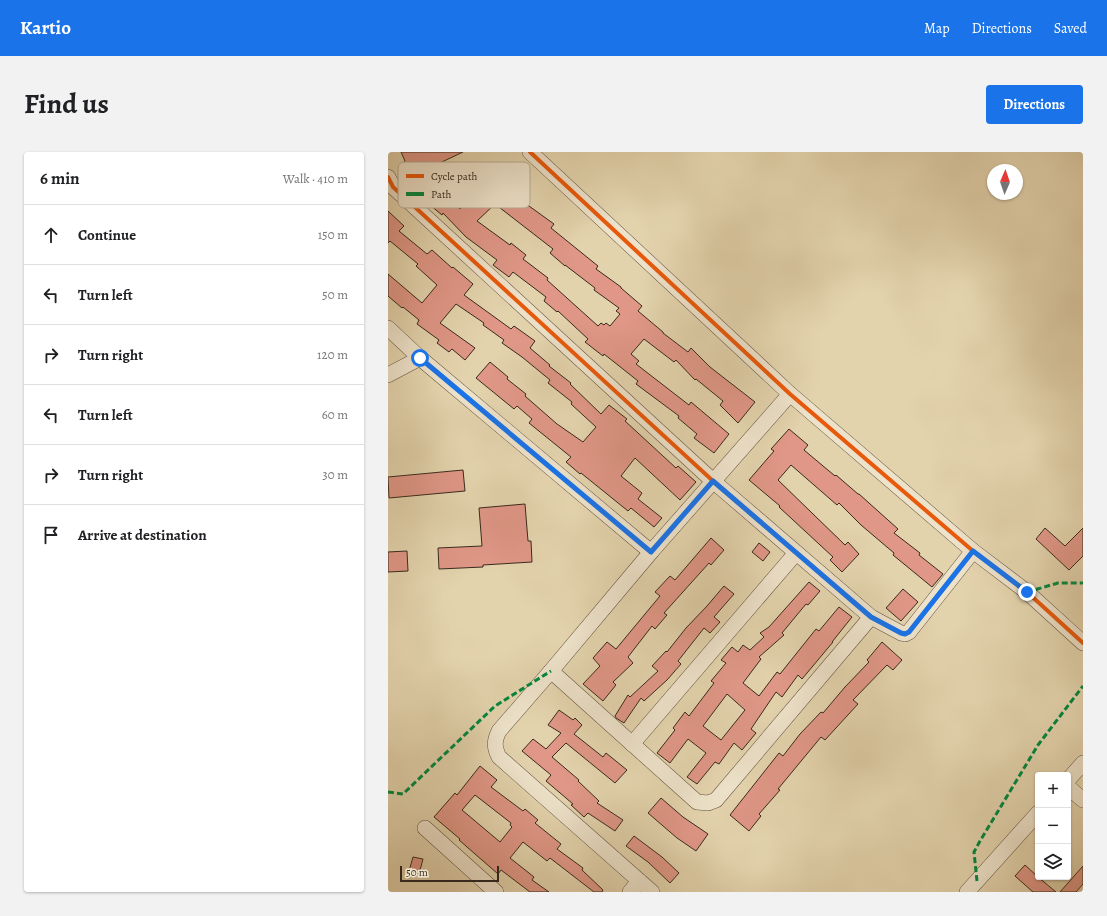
<!DOCTYPE html>
<meta charset="utf-8">
<style>
:root{--surface:#fff;--page:#f2f2f2;--text:#202124;--muted:#757577;--line:#e0e0e0;--accent:#1a73e8}
body{margin:0;font-family:Alegreya,serif;background:var(--page);color:var(--text)}
.controls{position:absolute;right:12px;bottom:12px;display:grid;overflow:hidden;border-radius:4px;box-shadow:0 1px 3px #0004}
.controls button{width:36px;height:36px;display:grid;place-items:center;padding:0;border:0;border-bottom:1px solid var(--line);background:var(--surface);color:var(--text);font:20px sans-serif}
.compass{position:absolute;left:599px;top:12px;width:36px;height:36px;border-radius:50%;background:var(--surface);box-shadow:0 1px 3px #0004;rotate:2deg}
.scale{position:absolute;left:12px;bottom:10px;width:99px;box-sizing:border-box;padding-left:4px;border:2px solid #392a1c;border-top:0;font-size:11px;line-height:14px;white-space:nowrap;color:#392a1c;-webkit-text-stroke:3px #ede2ca;paint-order:stroke}
.stop{position:absolute;width:12px;height:12px;margin:-9px;border:3px solid #1a73e8;border-radius:50%;background:#fff}
.stop.end{background:#1a73e8;border-color:#fff;box-shadow:0 1px 4px #0008}
.list{margin:0;padding:0;list-style:none}
h2{display:flex;justify-content:space-between;align-items:center;height:52px;margin:0;padding:0 16px;font-size:17px}
h2 small{font-size:13px;font-weight:400;color:var(--muted)}
.list li{display:grid;grid-template-columns:26px 1fr auto;gap:12px;align-items:center;box-sizing:border-box;height:60px;padding:0 16px;border-top:1px solid var(--line)}
.list b{display:block;font-size:15px;white-space:nowrap}
.list em{font-size:13px;font-style:normal;color:var(--muted)}
.icon{flex:none;width:22px;height:22px;fill:none;stroke:currentColor;stroke-width:2;stroke-linecap:round;stroke-linejoin:round}
.map{position:relative;flex:none;width:695px;height:740px;overflow:hidden;border-radius:4px}
header{display:flex;align-items:center;gap:24px;box-sizing:border-box;height:56px;padding:0 20px;background:var(--accent);color:#fff}
header strong{font-size:19px}
nav{display:flex;gap:22px;margin-inline-start:auto;font-size:14px}
.intro{display:flex;align-items:center;justify-content:space-between;box-sizing:border-box;height:96px;padding:0 24px}
h1{margin:0;font-size:28px}
.button{padding:10px 18px;border-radius:4px;background:var(--accent);color:#fff;font-size:14px;font-weight:700}
main{display:flex;gap:24px;padding:0 24px}
aside{flex:1;background:var(--surface);border-radius:4px;box-shadow:0 1px 3px #0004}
.map>svg:first-child{display:block}
</style>
<header>
<strong>Kartio</strong>
<nav><a>Map</a><a>Directions</a><a>Saved</a></nav>
</header>
<div class="intro"><h1>Find us</h1><a class="button">Directions</a></div>
<main>
<aside>
<h2>6 min<small>Walk · 410 m</small></h2>
<ul class="list">
<li><svg class="icon" aria-label="ahead" viewBox="0 0 24 24"><path d="M12 20V5M6 11l6-6 6 6"/></svg><div><b>Continue</b></div><em>150 m</em></li>
<li><svg class="icon" aria-label="left" viewBox="0 0 24 24"><path d="M17 20v-9H6M10 6l-5 5 5 5"/></svg><div><b>Turn left</b></div><em>50 m</em></li>
<li><svg class="icon" aria-label="right" viewBox="0 0 24 24"><path d="M7 20v-9h11M14 6l5 5-5 5"/></svg><div><b>Turn right</b></div><em>120 m</em></li>
<li><svg class="icon" aria-label="left" viewBox="0 0 24 24"><path d="M17 20v-9H6M10 6l-5 5 5 5"/></svg><div><b>Turn left</b></div><em>60 m</em></li>
<li><svg class="icon" aria-label="right" viewBox="0 0 24 24"><path d="M7 20v-9h11M14 6l5 5-5 5"/></svg><div><b>Turn right</b></div><em>30 m</em></li>
<li><svg class="icon" aria-label="arrive" viewBox="0 0 24 24"><path d="M6 21V4h12l-3 4 3 4H6"/></svg><div><b>Arrive at destination</b></div></li>
</ul>
</aside>
<div class="map">
<svg width="695" height="740" viewBox="0 0 695 740">
<rect width="100%" height="100%" fill="#e3d3ad"/>
<filter id="stains"><feTurbulence type="fractalNoise" baseFrequency=".005" numOctaves="4"/><feColorMatrix values="0 0 0 0 .2 0 0 0 0 .09 0 0 0 0 .02 0 0 0 .5 -.17"/></filter>
<radialGradient id="worn" r=".72"><stop offset=".6" stop-color="#630" stop-opacity="0"/><stop offset="1" stop-color="#630" stop-opacity=".3"/></radialGradient>
<g fill="#e09787" stroke="#392a1c" fill-rule="evenodd">
<path d="M13,0h62l-36,17 1,4 -16,7 -8,-18 1,-1z"/>
<path d="M88,11l9,10 2,-2 19,15 -2,2 50,36 -3,4 47,38 -2,3 25,18v1l21,18 -4,5 25,21v1l25,19 3,-4 19,19 45,35 -17,21 -18,-18 3,-4 -27,-22 -1,1 -19,-20 -2,2 -30,-23 -13,15 8,7 -3,3 53,41 2,-3 38,32 -15,19 -20,-15 3,-4 -19,-16 1,-2 -43,-32 2,-3 -34,-27 -1,2 -18,-14 3,-3 -30,-28 -1,1 -13,-11 2,-4 -33,-25 -4,5 -16,-12 4,-5 -31,-23 -23,-24 -1,2 -12,-10 11,-13 19,17 19,-18 -15,-16zM107,52l58,45 -3,4 15,13v-1l30,23 -1,2 25,18 -3,3 4,3 -10,12 -4,-3 -2,2 -3,-2 -3,3 -51,-46 1,-2 -25,-19 3,-4 -15,-12 -1,2 -33,-24z"/>
<path d="M0,59l16,15 -5,5 28,23 5,-4 20,18 1,-1 20,17 -9,11 47,34 3,-3 21,15 -5,7 20,17 -1,1 22,17 -1,1 31,30 8,-9 18,14 -2,2 51,47 2,-2 18,16 -16,18 -45,-42 -14,18 21,17 -4,6 24,19 -8,9 -23,-19 -3,3 -47,-38 -1,1 -14,-12 5,-5 -42,-34 3,-4 -15,-13 -3,3 -38,-31 14,-16 18,15 -1,2 19,15 -1,2 32,28 26,18 13,-15 -25,-23 1,-2 -24,-19 2,-3 -28,-23 -20,-14 2,-3 -21,-15 1,-2 -28,-19 -16,19 35,25 -10,12 -13,-11 -3,3 -12,-9 2,-3 -22,-16 2,-4 -16,-13 -1,1 -14,-12v-22l34,29 15,-18 -21,-19 2,-2 -28,-23 -2,2z"/>
<path d="M401,277l19,16 -4,5 31,26 1,-1 22,19h1l39,35 -4,4 26,20 -1,2 24,19 -11,13 -39,-32 1,-2 -33,-28 -22,-22 -2,2 -46,-40 -13,15 67,65 3,-3 11,12 -17,18 -12,-12 3,-3 -54,-50 1,-1 -31,-26 25,-29 -3,-2z"/>
<path d="M75,318l2,21 -76,7 -1,-21z"/>
<path d="M137,352l3,37h3l1,21 -49,3v2l-44,2 -1,-21 44,-2 -3,-38z"/>
<path d="M657,376l20,18 18,-18v28l-14,14 -33,-31z"/>
<path d="M323,386l13,12 -13,15 -2,-2 -45,50 3,2 -12,14 -3,-3 -24,31 5,6 -20,19 3,3 -13,16 -20,-17 17,-18 -7,-8 14,-16 9,7 44,-53 -5,-4 15,-16 5,4z"/>
<path d="M371,391l11,9 -7,9 -11,-9z"/>
<path d="M19,399l1,20 -20,1v-20z"/>
<path d="M421,430l11,9 -12,14 -2,-1 -24,29 2,2 -25,22 2,2 -18,24 16,13 18,-24 3,2 36,-45 3,2 20,-24 13,10 -20,25h1l-31,37 -4,-4 -16,22 -6,-5 -25,37 5,4 -14,17 -8,-7 -15,21 -4,-2 -18,22 -10,-7 19,-24 -18,-14 -18,24 -13,-10 18,-23 -2,-2 12,-16 4,4 25,-33 -3,-2 15,-18 -5,-3 11,-13 6,5 5,-7 7,5 14,-13 -4,-4 9,-6zM339,542l18,16 -24,30 -18,-14z"/>
<path d="M336,434l10,8 -20,23 6,5 -10,11 -6,-5 -26,33 3,3 -14,16 -23,21 -3,-3 -17,25 -8,-5 -1,-2 13,-21 2,2 28,-26 -6,-5 14,-15 1,1 19,-24 21,-22z"/>
<path d="M515,437l15,13 -17,19 -15,-13z"/>
<path d="M494,490l20,18 -9,10 -6,-5 -34,35 5,4 -33,36 -4,-3 -43,52 2,1 -21,24 2,2 -12,15 -19,-16 49,-62 4,3 17,-22 21,-22 2,1 22,-26 24,-25 -2,-2z"/>
<path d="M171,558l14,10 2,-2 7,7 -8,9 29,23 3,-4 21,17 -12,13 -49,-40 -14,14 27,23 -1,1 21,20 -2,2 26,17 -8,11 -27,-18 -4,4 -13,-12 2,-1 -27,-23 5,-6 -29,-24 11,-12 13,10 15,-16 -13,-8z"/>
<path d="M92,614l17,14 -6,7 32,24 2,-2 13,11 -3,3 26,21 -4,5 26,19 -1,2 21,20 -1,2h-8l-44,-34 -3,3 -24,-19 -13,16 24,19 -2,3 17,12h-19l-29,-22 -3,4 -39,-34 1,-1 -26,-22 21,-24 2,2zM87,643l36,28 -1,2 2,2 -12,15 -38,-32z"/>
<path d="M273,646l22,19 25,17 -12,17 -19,-13 -29,-25z"/>
<path d="M246,684l28,21 17,16 -9,10 -22,-21 -22,-16z"/>
<path d="M25,705l10,2 -4,15 -10,-3z"/>
<path d="M637,713l13,12 18,15h-23l-18,-16z"/>
<path d="M695,714v18l-7,8h-16z"/>
</g>
<g fill="none" stroke-linecap="round" stroke-linejoin="round">
<g stroke="#645440" stroke-width="16">
<g id="minor">
<path d="M142,0l260,242 183,157 54,41 56,51"/>
<path d="M0,25l5,10 320,294 158,136 30,16 4,1 4,-2 64,-81"/>
<path d="M0,176l32,30 231,194"/>
<path d="M0,223l32,-17"/>
<path d="M163,519l146,131 11,1 8,-3 155,-183"/>
<path d="M244,592l164,-191"/>
<path d="M680,628l15,-17"/>
<path d="M680,635l15,13"/>
<path d="M37,676l71,64"/>
<path d="M242,740l9,-11"/>
<path d="M264,740l-153,-135c-5,-10 -5,-16 0,-26l52,-60 100,-119 139,-158"/>
<path d="M579,740l71,-79"/>
</g>
</g>
<use href="#minor" stroke="#ede2ca" stroke-width="15"/>
<g stroke="#00873e" stroke-width="3" stroke-dasharray="6 3" stroke-linecap="butt">
<path d="M639,440l31,-9h25"/>
<path d="M0,640l15,2 92,-88 56,-35"/>
<path d="M589,729l-3,-29 6,-11 58,-96 45,-59"/>
</g>
<g stroke="#ede2ca" stroke-width="6">
<g id="cycleway">
<path d="M142,0l260,242 183,157 54,41 56,51"/>
<path d="M0,25l5,10 320,294 158,136 30,16 4,1 4,-2 64,-81"/>
</g>
</g>
<use href="#cycleway" stroke="#e8590c" stroke-width="4"/>
</g>
<g fill="none" stroke-linecap="round" stroke-linejoin="round">
<path stroke="#1a73e8" stroke-width="5" d="M32,206l231,194 62,-71 158,136 30,16 4,1 4,-2 64,-81 54,41"/>
</g>
<rect x="10" y="10" width="132" height="46" rx="6" fill="#ede2ca" stroke="#b7ab96" stroke-width="1"/>
<rect x="18" y="22" width="18" height="4" fill="#e8590c"/>
<rect x="18" y="40" width="18" height="4" fill="#00873e"/>
<g font-size="11" fill="#392a1c">
<text x="43" y="28">Cycle path</text>
<text x="43" y="46">Path</text>
</g>
<rect width="100%" height="100%" filter="url(#stains)"/>
<rect width="100%" height="100%" fill="url(#worn)"/>
</svg>
<div class="controls">
<button>+</button>
<button>−</button>
<button><svg class="icon" aria-label="layers" viewBox="0 0 24 24"><path d="M12 4l9 5-9 5-9-5zM3 14l9 5 9-5"/></svg></button>
</div>
<svg class="compass" viewBox="-18 -18 36 36"><path d="M0-13l5 13h-10z" fill="#e53935"/><path d="M0 13l5-13h-10z" fill="#757577"/></svg>
<div class="scale">50 m</div>
<div class="stop" style="left:32px;top:206px"></div>
<div class="stop end" style="left:639px;top:440px"></div>
</div>
</main>
